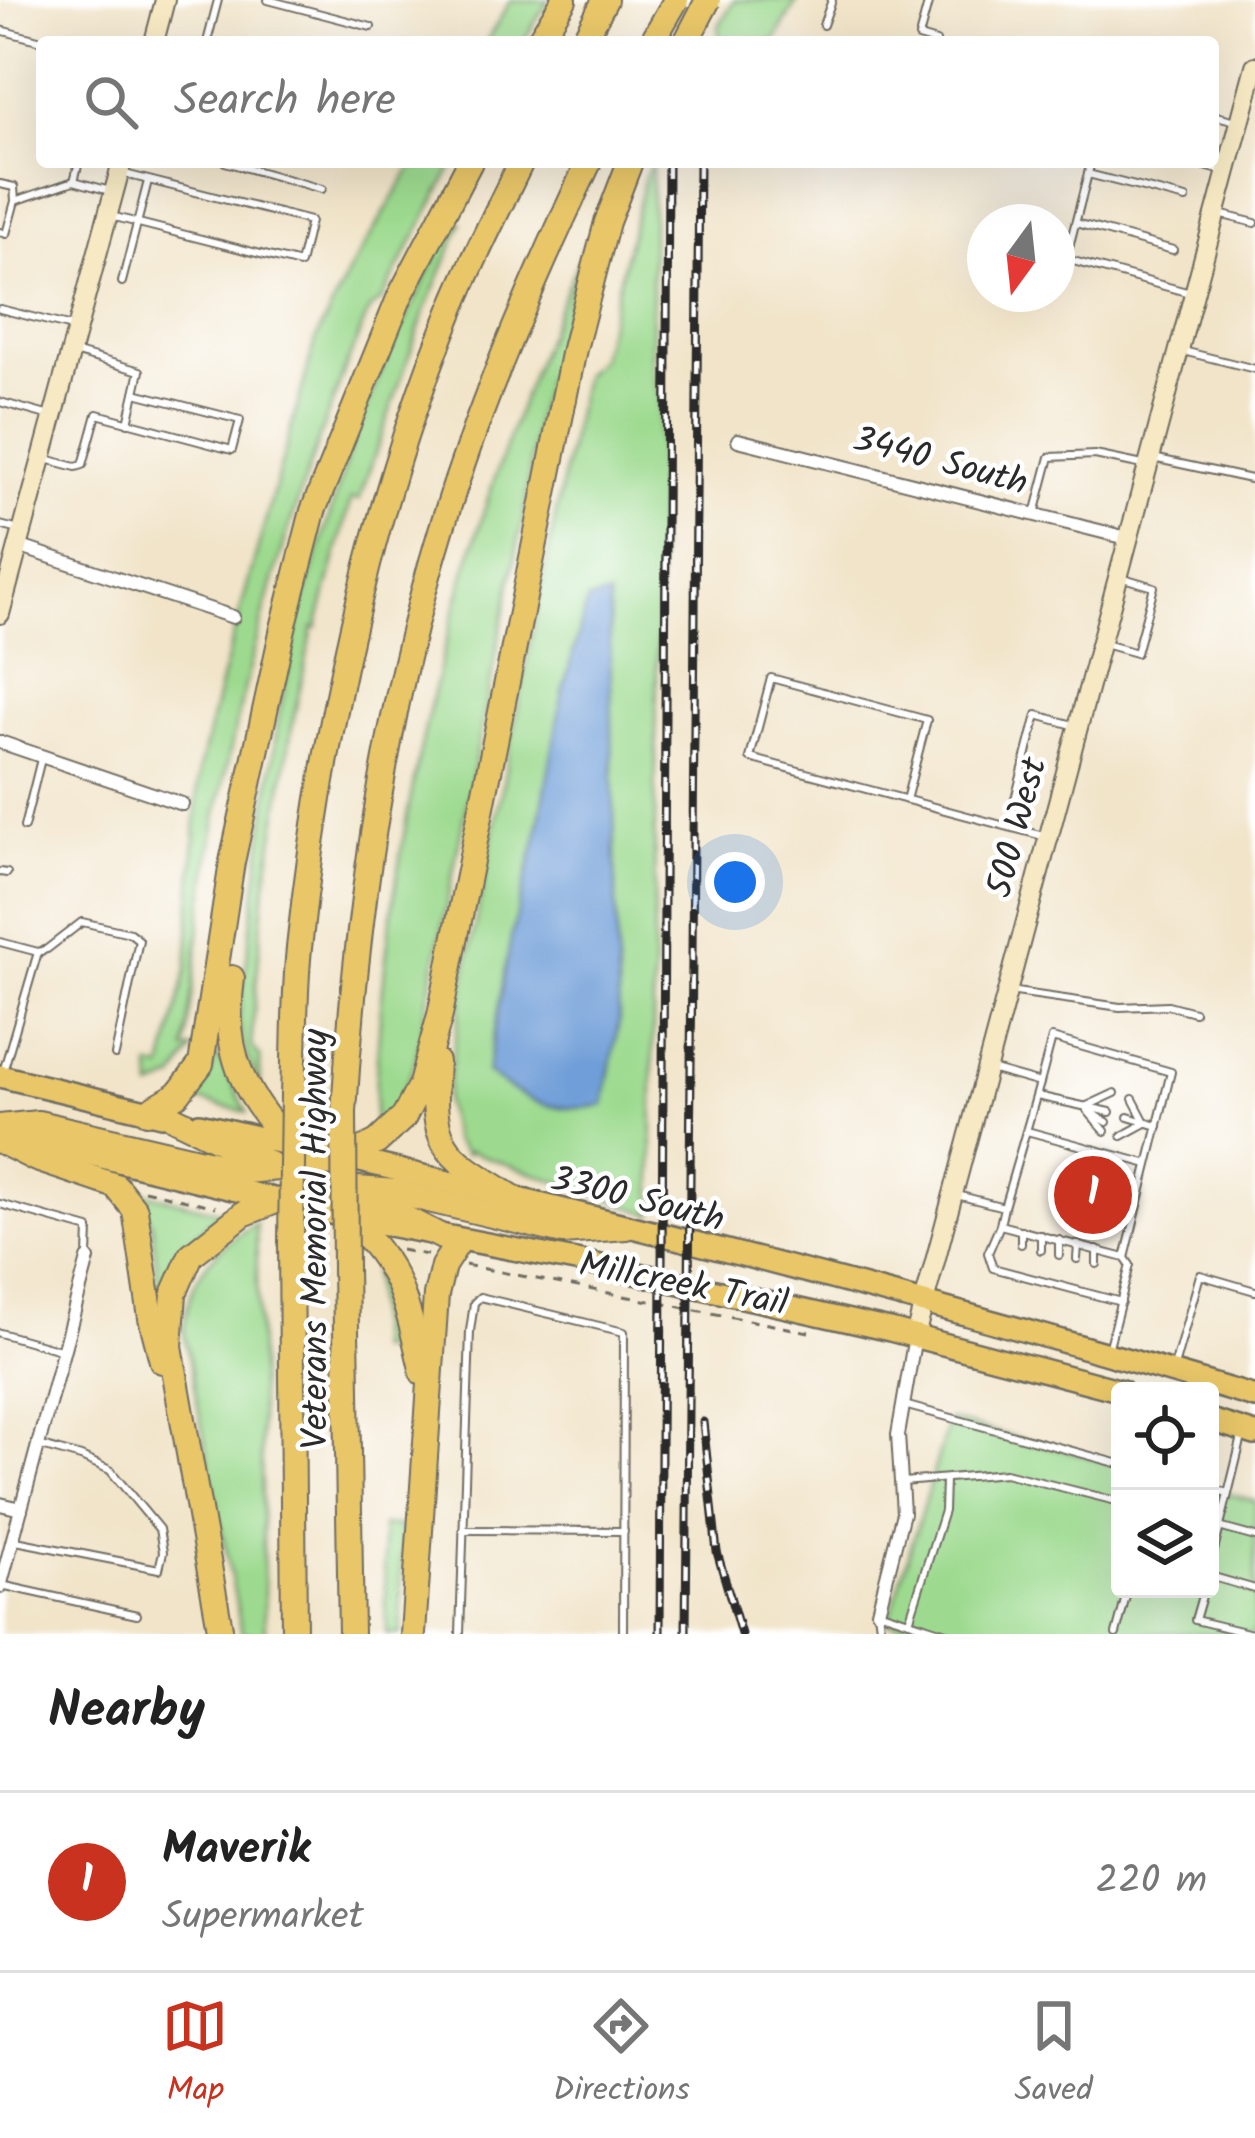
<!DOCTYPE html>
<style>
:root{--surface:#fff;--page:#f6f6f6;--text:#222;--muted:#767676;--line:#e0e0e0;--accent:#c8321e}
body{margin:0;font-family:Kalam,sans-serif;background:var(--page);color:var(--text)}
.controls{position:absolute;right:36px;bottom:36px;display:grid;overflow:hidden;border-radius:12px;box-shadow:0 12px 48px #0002}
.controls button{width:108px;height:108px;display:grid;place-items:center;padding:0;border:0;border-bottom:3px solid var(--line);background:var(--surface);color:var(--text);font:60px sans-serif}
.compass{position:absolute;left:967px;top:204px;width:108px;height:108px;border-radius:50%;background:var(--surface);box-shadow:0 12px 48px #0002;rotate:195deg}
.you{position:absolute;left:735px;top:882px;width:42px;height:42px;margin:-30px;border:9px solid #fff;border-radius:50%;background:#1a73e8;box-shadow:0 0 0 18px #1a73e833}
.badge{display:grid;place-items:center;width:78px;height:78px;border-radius:50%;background:var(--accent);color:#fff;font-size:39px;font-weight:700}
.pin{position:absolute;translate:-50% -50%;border:6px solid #fff;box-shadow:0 3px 12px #0006}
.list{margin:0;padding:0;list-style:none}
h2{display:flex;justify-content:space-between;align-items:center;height:156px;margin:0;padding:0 48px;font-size:51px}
h2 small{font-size:39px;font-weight:400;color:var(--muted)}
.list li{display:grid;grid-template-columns:78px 1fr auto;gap:36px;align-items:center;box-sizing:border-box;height:180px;padding:0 48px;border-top:3px solid var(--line)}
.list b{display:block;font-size:45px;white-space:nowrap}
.list p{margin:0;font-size:39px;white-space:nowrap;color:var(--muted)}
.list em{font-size:39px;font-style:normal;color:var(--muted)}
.icon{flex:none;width:66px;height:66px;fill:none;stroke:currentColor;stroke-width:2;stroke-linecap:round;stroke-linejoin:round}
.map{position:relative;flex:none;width:1255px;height:1634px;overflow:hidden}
.search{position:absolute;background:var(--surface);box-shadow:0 12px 48px #0002;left:36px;right:36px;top:36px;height:132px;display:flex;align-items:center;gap:30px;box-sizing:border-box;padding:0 42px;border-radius:12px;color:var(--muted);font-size:45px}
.sheet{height:336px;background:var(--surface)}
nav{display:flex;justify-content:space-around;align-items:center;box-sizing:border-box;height:168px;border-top:3px solid var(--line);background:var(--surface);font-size:33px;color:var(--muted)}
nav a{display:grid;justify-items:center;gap:6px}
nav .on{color:var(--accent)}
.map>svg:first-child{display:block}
</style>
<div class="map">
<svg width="1255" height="1634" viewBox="0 0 1255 1634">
<rect width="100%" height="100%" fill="#fff"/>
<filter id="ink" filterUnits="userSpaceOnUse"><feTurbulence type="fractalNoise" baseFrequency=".00833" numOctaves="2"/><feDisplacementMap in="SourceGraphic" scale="24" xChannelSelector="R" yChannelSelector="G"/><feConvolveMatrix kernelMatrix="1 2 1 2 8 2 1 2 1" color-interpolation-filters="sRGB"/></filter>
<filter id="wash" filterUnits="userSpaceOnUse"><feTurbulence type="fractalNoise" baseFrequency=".004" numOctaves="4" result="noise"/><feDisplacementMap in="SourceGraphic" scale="48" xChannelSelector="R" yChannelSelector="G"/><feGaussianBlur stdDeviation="2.7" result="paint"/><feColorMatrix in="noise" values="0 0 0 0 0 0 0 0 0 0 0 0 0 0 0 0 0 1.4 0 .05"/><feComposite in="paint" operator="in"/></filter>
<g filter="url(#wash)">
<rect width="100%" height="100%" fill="#f1e4c9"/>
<g fill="#9dda8f" stroke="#64825d" stroke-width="3">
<path d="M511,0h38l-26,42h-37z"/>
<path d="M734,0h63l-23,42h-55v-16z"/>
<path d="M415,162h40l-74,139 -11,7c-70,164 -119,332 -153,506 -15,78 -21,158 -32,236l8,-1 -18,30 -23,10 -1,-22 12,2 24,-100 12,-199 23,-93 94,-338 33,-67z"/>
<path d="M652,163v205l7,29c0,273 -8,545 -6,818l-184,-64 -3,3 -13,-14 -8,-38 25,-152 113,-574 17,-18 45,-182z"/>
<path d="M455,219l7,4 -38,90 -65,187 -8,-1 -34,129h-4l-20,93 -29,176 -13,149 9,11v30l-17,-42 -4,-26 39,-299 20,-102 52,-169 35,-87z"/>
<path d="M585,245l-49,172 -10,86 -110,557 -17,43 -25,28c7,-300 90,-612 211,-886z"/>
<path d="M217,1054l30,58 -54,-13 12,-12z"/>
<path d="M134,1190l88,22c-30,21 -50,46 -60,82l-3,-1 -7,-69z"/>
<path d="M256,1223l9,411h-23l-58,-300c2,-55 27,-83 72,-111z"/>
<path d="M373,1271l19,35 5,44h-21z"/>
<path d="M949,1420l171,45v124h90v-100l45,12v133h-322l-45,-11z"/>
<path d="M382,1526h19v108h-14z"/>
</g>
<path fill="#6f9ed8" stroke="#4d6482" stroke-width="3" d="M609,597l10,425 -15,83c-49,9 -79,-2 -117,-33l24,-135 26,-101 26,-146 25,-90z"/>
</g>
<g filter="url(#ink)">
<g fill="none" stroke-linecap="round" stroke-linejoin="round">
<g stroke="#706c62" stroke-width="10">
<g id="lane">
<path d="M268,0l103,27"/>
<path d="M929,0l-10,37 17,5"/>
<path d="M823,25l9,-25"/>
<path d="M0,30l46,12"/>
<path d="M207,42l11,-42"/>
<path d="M1213,115l23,6"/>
<path d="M225,162l97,27"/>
<path d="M1091,162l-25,97 124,34"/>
<path d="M1190,162l33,9"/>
<path d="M1088,174l98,25"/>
<path d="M74,181l5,-19"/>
<path d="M0,184l14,3 1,14"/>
<path d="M1219,214l36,9"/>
<path d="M111,216l189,48 10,-43 -185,-47"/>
<path d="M1076,223l97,27"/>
<path d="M0,232l6,2 9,-33 59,-20 36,10"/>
<path d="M122,282l26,-101"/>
<path d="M0,309l72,18"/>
<path d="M1183,351l72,18"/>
<path d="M74,352l66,19 -12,52"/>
<path d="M0,402l50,14"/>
<path d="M1153,458l102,22"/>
<path d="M46,459l30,8 7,-2 14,-51 135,36 8,-30 -105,-27"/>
<path d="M1035,514l15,-57 45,-2 48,10"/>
<path d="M0,525l19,5"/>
<path d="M1104,644l32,9 18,-66 -34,-10"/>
<path d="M906,800l21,-80 -156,-42 -21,80 293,78"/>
<path d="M1008,826l29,-111 36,10"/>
<path d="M24,827l18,-72"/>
<path d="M0,872l7,1"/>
<path d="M0,942l38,10 -35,120"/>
<path d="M38,952l9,-3 35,-27 48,11 9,7 -24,115"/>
<path d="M1009,991l111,16 48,-2 26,7"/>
<path d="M990,1069l50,14 -36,124"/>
<path d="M1040,1083l12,-45 119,34 -46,186"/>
<path d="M1037,1096l73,16"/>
<path d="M1133,1099l11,21"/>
<path d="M1087,1106l28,-13"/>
<path d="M1087,1110l18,21"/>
<path d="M1092,1113l15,9"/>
<path d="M1128,1117l30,9"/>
<path d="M1027,1131l121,33"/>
<path d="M1122,1136l24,-13"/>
<path d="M957,1195l47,12 -4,18 125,33 5,7 -22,85"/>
<path d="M0,1204l89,25 -1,27"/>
<path d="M1000,1225l-12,28 5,15 128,34"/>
<path d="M1059,1240v15"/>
<path d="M1021,1244v-14"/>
<path d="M1041,1250v-15"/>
<path d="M1077,1259l1,-14"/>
<path d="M1097,1264v-14"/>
<path d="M0,1333l60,17"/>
<path d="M1174,1367l26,-92 55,16"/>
<path d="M904,1405l216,59"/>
<path d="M903,1482l102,-9 115,29"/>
<path d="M1210,1488l18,5"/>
<path d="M1219,1527l36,10"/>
<path d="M463,1530l161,1"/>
<path d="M16,1541l143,28 4,-17 -4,-23 -49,-59 -29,-13 -43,-12"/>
<path d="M1210,1567l32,-130"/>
<path d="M1210,1576l45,13"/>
<path d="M1,1585l136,30"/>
<path d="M1204,1589l-9,31 57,14"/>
<path d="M909,1621l35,-110 1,-31"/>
<path d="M460,1634l10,-303 4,-28 6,-6 144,35 -1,302"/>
<path d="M881,1634l-3,-23 72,23"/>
<path d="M1116,1634l12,-45"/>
</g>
</g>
<g stroke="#706c62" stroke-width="16">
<g id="street">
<path d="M738,440l389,98"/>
<path d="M18,546l215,71"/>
<path d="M0,742l182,62"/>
<path d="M0,1504l21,5"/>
<path d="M0,1587l88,-328"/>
<path d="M878,1611l25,-98 -5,-78 17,-99"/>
</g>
</g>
<g stroke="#706c62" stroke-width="22">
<g id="secondary">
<path d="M154,42l11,-42"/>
<path d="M0,614l122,-452"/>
<path d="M915,1336l340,-1270"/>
</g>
</g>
<g stroke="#706c62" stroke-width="26">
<g id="primary">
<path d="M0,1076l162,39"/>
<path d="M199,1124c354,80 708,169 1056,273"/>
<path d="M0,1132l347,85 270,52 273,61 232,61"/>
<path d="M1210,1420l45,14"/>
</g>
</g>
<g stroke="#706c62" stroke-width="28">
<g id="highway">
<path d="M538,42l26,-42"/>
<path d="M583,42l22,-42"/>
<path d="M232,978c-11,81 14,120 68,177"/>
<path d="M436,1062c-6,90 9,93 81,138"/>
<path d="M293,1094c2,-48 1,-98 6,-146 21,-201 72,-441 149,-629 21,-53 48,-105 73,-157"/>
<path d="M147,1112l31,-18 23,-30 31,-202 51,-234 30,-117 87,-215 70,-134"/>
<path d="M344,1112c14,-228 49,-456 127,-672 34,-95 75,-187 118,-278"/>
<path d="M174,1118l103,50"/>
<path d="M0,1127l38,-4 207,48 89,-8 43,-21 27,-25 17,-33 19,-69 134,-666 33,-127 23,-60"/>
<path d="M0,1141l36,18 80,27 19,24 16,108 11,43"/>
<path d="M353,1192l89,45"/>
<path d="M336,1207c64,56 68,85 87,166"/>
<path d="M291,1242l3,392"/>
<path d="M345,1269l6,365"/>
<path d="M221,1634l-51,-288 4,-52 17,-39 52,-41 33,-13 70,-13 49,4 168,40 63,-5"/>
<path d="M413,1634l23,-339 7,-29 16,-25"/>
</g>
</g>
<g stroke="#706c62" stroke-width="3" stroke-dasharray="9 9" stroke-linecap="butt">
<path d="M144,1190l72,17"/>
<path d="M401,1250l26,5"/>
<path d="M465,1265l344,67"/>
</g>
<use href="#lane" stroke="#fff" stroke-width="6"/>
<use href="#street" stroke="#fff" stroke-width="12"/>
<use href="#secondary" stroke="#f6e9c3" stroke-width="18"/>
<use href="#primary" stroke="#e9c769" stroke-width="21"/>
<use href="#highway" stroke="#e9c769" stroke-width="24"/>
<g stroke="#2b2b2b" stroke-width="9">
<g id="rail">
<path d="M669,42v-42"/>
<path d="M700,42v-42"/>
<path d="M703,1422l14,130 24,82"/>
<path d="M660,1634l8,-1472"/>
<path d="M686,1634l13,-1472"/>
</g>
</g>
<use href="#rail" stroke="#fff" stroke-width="4.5" stroke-dasharray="14" stroke-linecap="butt"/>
<g stroke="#706c62" stroke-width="28" stroke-linecap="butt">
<g id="highway-bridge">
<path d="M652,42l24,-42"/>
<path d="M686,42l22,-42"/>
<path d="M344,1112l1,157"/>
<path d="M291,1242l2,-148"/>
</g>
</g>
<use href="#highway-bridge" stroke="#e9c769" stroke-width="24"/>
</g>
</g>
<g text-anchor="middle" stroke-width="9" stroke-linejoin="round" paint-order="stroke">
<g font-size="36" fill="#2b2b2b" stroke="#fff">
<text transform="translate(941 459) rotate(15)" y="13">3440 South</text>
<text transform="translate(1015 827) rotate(-75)" y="13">500 West</text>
<text transform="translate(638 1197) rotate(14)" y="13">3300 South</text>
<text transform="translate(314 1239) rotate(-90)" y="13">Veterans Memorial Highway</text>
<text transform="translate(684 1282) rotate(11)" y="13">Millcreek Trail</text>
</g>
</g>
</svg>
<div class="controls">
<button><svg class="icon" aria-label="locate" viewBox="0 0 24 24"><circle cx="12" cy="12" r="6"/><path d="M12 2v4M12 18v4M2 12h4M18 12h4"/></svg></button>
<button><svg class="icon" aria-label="layers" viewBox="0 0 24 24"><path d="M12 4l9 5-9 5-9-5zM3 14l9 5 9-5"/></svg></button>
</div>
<svg class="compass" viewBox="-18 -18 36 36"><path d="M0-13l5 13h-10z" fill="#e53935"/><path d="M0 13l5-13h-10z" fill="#767676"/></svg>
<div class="you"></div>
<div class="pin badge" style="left:1093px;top:1195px">1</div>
<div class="search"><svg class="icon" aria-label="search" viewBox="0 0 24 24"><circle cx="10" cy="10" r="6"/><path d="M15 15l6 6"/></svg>Search here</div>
</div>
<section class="sheet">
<h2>Nearby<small></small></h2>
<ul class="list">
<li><span class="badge">1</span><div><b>Maverik</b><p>Supermarket</p></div><em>220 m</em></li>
</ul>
</section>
<nav>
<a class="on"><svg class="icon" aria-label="map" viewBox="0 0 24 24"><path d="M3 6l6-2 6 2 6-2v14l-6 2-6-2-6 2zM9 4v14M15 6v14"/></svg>Map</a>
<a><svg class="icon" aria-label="directions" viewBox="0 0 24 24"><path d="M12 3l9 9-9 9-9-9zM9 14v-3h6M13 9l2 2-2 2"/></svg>Directions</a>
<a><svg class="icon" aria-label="saved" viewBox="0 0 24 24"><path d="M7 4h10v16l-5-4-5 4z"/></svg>Saved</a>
</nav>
